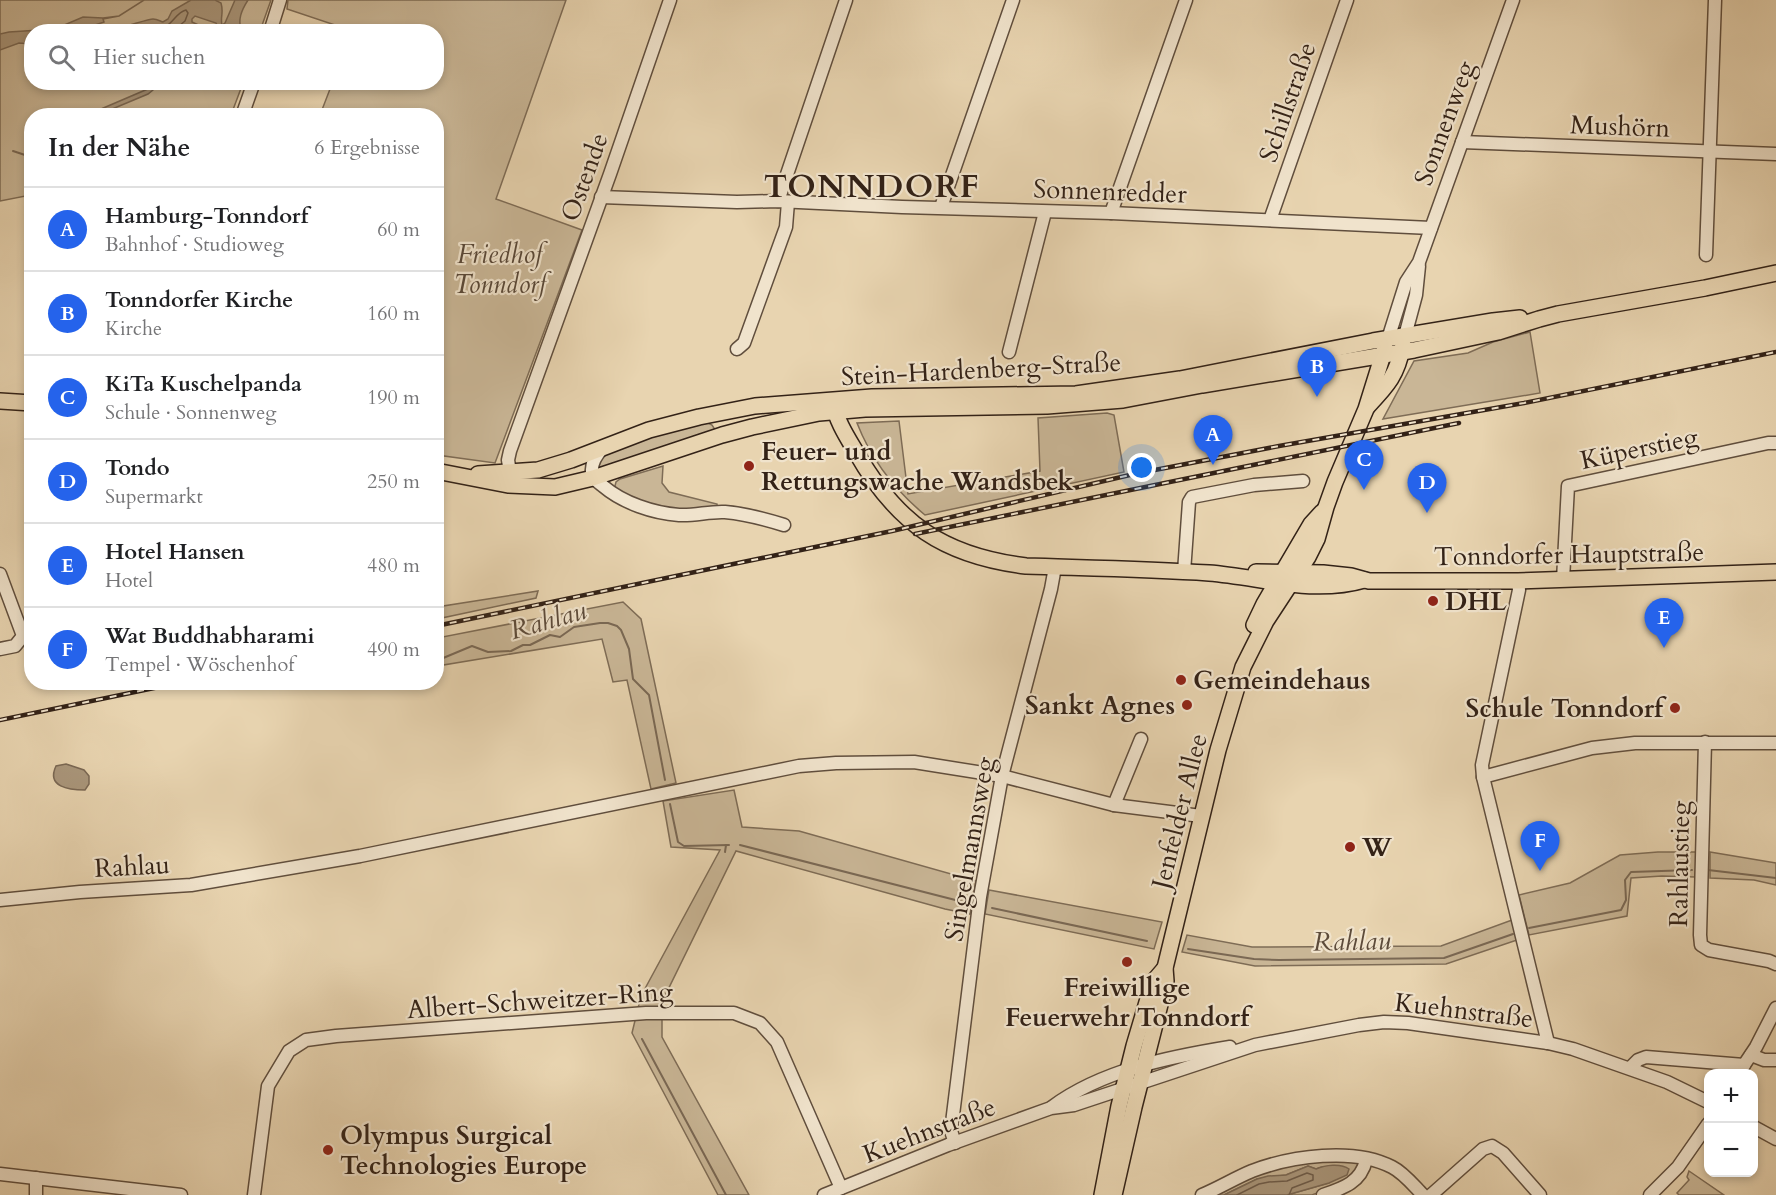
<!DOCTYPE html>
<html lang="de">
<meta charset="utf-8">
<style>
:root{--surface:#fff;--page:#f2f2f2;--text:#202124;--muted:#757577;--line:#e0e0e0;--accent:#2563eb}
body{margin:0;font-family:Cardo,serif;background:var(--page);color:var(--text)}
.controls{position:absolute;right:18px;bottom:18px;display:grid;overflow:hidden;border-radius:12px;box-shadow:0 3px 9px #0003}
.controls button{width:54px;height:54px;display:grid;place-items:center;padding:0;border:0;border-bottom:2px solid var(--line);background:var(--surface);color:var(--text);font:30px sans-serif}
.you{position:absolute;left:1142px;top:468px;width:21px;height:21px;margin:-15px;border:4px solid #fff;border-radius:50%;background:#1a73e8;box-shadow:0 0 0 9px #1a73e833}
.badge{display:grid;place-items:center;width:39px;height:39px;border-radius:50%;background:var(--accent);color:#fff;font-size:20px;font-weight:700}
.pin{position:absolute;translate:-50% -50px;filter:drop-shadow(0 2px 3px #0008)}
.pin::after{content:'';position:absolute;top:32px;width:21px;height:18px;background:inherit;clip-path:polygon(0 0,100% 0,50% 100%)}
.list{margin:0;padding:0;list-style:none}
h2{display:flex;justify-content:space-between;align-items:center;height:78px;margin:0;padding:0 24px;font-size:26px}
h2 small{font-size:20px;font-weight:400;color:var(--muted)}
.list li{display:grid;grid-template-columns:39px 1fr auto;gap:18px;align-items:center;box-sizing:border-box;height:84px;padding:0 24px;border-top:2px solid var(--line)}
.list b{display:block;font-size:22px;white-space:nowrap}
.list p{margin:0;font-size:20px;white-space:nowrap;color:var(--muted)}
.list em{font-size:20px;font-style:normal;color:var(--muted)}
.icon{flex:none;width:33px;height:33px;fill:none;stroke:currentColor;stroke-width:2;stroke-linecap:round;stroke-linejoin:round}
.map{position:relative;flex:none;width:1776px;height:1195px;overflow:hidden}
.search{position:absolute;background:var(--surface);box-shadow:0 3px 9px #0003;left:24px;top:24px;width:420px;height:66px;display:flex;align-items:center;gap:15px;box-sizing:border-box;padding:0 21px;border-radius:24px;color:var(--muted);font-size:22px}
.panel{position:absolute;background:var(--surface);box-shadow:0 3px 9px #0003;left:24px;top:108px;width:420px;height:582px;border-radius:24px}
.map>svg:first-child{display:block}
</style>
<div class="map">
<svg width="1776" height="1195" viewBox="0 0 1776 1195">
<rect width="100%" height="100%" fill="#e8d4b0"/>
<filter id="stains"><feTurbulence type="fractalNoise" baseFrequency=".00333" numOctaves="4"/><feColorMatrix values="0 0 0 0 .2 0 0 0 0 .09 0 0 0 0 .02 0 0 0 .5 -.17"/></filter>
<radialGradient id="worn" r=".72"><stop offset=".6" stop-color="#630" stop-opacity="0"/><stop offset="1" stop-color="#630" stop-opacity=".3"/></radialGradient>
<g fill="#c9b696" stroke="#7e6c56" stroke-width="1.5">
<path d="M0,0h271l-11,31 -228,1v50l211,1 -12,32 -199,1 -1,79 -31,6z"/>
<path d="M288,0h278l-70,199 86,31 -87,233 -58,-8 -1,-339 -116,-1 10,-26 18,-6 88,-1v-50l-89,-1v-2l-60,-20z"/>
<path d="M1530,332l10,61 -157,26 31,-58 54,-8 25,-11z"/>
<path d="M1107,413l7,2 10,57 -199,43c-29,-24 -54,-56 -68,-92l42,-2 9,73 132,-23 -2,-53z"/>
<path d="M702,420l10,5 4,6 -117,42 -3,-9 4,-8 37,-15z"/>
<path d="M663,466l-1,17 7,9 48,12v2c-14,1 -29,4 -42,3 -17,-1 -52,-9 -60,-23l1,-4 4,-3z"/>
<path d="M538,591l-2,7 -99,21v-12z"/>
<path d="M623,602l18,17 35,164 -25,6 -24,-109 -14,2 -11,-43 -165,27v-28z"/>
<path d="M734,790l8,37 57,4 177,50 -6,33 -25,-5 -209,-58 -74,151v35l87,158h-31l-86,-162 9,-37 79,-146 -49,-3 -8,-46z"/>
<path d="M1658,852h39l-2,25 -33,-1 -31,2 -4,38 -98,19 -10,-40 51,-12 50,-28z"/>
<path d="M1710,852l66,11v22l-22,-5 -44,-2z"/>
<path d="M989,890l173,32 -8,27 -169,-35z"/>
<path d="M1512,920l5,20 -71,24 -191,2 -73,-14 5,-17 65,12 189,-1z"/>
<path d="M1352,1161l6,3 -2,11 -23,12 -21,8h-25l42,-12 4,-17 -11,1 -6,2 -8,-3 -22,9 -29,4 -33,16h-13l32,-16 55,-17z"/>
<path d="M1689,1171l35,24h-45l-2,-2 12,-13 -2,-3z"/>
</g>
<g fill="#aa977c" stroke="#7a6854" stroke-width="1.5">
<path d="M144,0l-25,16 -16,3 1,3 -12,4 -1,5 -59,1 -1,12 -12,-1 -19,7v-16l9,-2 46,-3 28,-12 20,1 16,-2z"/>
<path d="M191,0h24l6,3c3,10 -1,14 1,22l3,-2 10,-23h13c-7,11 -10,19 -7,31h-26l4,-2 -3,-6 -21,-7 -3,3v3l19,9h-17l-4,-3 -7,1v2h-66l1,-2c4,-2 32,-10 35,-10 4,0 7,2 10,3l5,-3 4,-8z"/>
<path d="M155,83h4l-6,7 -5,4 -50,21h-11l63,-27z"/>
<path d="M66,764l18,6 5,6v8l-4,6c-16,0 -39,-3 -29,-24z"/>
<path d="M1308,1166l8,3c9,-4 25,-6 33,0l-2,6 -18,8 -42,12h-63l33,-16 11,-3 18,-1z"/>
</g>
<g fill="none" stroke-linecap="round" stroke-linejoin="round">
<g stroke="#6e5c4a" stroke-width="1.5">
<path d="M130,32l23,-7 12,2c9,-5 12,-15 21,-17l2,3 -3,8 -6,5 -1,6"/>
<path d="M1237,1195l22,-11 10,-2 18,-1 20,-8 6,2v5l-21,8 -3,7"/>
</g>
<g stroke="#7a6854" stroke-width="2">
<path d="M13,151l12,4 7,5"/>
<path d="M436,661l36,-15 16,6 23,-1 12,-6h7l20,-10 10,2 14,-10 26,-4h8l9,3 4,4 8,19 4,30 16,16 16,85"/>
<path d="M670,804l8,38 6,4 45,-1"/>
<path d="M740,845l231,59"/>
<path d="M725,852l1,-7"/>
<path d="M1708,870l68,8"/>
<path d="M992,908l155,33"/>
<path d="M1529,928l92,-18 5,-10 -1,-20 6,-8 61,-2"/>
<path d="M1188,949l66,10 25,1 165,-2 69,-24"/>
<path d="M642,1039l84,156"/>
</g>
<g stroke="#604e3d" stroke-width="15">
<g id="minor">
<path d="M270,32l10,-32"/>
<path d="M242,116l12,-34"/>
<path d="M1462,142l314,12"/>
<path d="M601,197l136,5 41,-1 124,6 209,6 320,15"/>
<path d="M778,201l68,-201"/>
<path d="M941,207l72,-207"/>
<path d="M1111,213l75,-213"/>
<path d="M1270,220l77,-220"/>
<path d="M1706,255l9,-255"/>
<path d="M1405,336l11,-41 3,-29"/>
<path d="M1388,339l18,-57 13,-20 94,-262"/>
<path d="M737,349l7,-6 42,-116 2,-25"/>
<path d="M1009,352l36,-140"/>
<path d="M603,447c-6,8 -12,15 -11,25 1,7 6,10 11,14 20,17 50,27 76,29 16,1 31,-4 46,-3 21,2 40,7 59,13"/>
<path d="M510,472l-2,-12 2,-9 100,-277 60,-174"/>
<path d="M1184,572l5,-70 3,-5 62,-12 49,-4"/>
<path d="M0,574l23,62 -8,10 -15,3"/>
<path d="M1563,580l5,-94 200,-43h8"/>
<path d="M1518,581l1,9 -37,175 1,12 65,266"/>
<path d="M1705,742l-5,193 1,10 8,5 60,11 7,3"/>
<path d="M1483,777l109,-29 43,-5h141"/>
<path d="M1114,805l27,-66"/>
<path d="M0,900l80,-8 111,-7 169,-29 439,-90 37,-3 78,-1 88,14 112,29 87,11"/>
<path d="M1751,1055l13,5h12"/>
<path d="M1630,1068l8,-8 8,-3 98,8"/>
<path d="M1738,1074l18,-27 20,-39"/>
<path d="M1052,1107c50,-37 117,-50 178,-60"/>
<path d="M1754,1127l22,12"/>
<path d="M955,1143l-4,-12 29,-234 22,-121 49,-187 4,-22"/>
<path d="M0,1174l181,21"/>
<path d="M36,1195v-17"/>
<path d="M254,1195l14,-109 21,-35 17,-11 30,-4 310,-23h88l26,10 17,19 64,146"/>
<path d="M824,1195l124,-50 103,-37 23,-3 181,-60 104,-20 25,-3 24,1 140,20 25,6 94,33 41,20"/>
<path d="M1202,1195c17,-7 33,-17 50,-24 39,-15 102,-24 140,-4 12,6 22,19 31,28"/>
<path d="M1323,1195c21,-7 38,-13 43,-35"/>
<path d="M1431,1195l52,-46 9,-3 11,7 37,42"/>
<path d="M1650,1195l28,-28 30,-43"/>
</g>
</g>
<g stroke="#332217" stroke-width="18">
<g id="major">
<path d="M0,401l32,2"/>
<path d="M833,402c3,18 14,35 23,50 41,72 88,104 170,114 61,2 122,3 183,7 52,4 103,22 155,7"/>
<path d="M1368,406c20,-21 29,-31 35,-61"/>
<path d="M436,471l72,14 47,2 38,-9 129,-43 30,-8 67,-14 46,-4 182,-3 76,-6 79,-15 212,-35 84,-18 41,-13 19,-5 147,-26 71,-15"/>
<path d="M478,474l60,-4 33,-10 78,-30 50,-13 56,-11 117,-9 204,-3 104,-15 193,-38 120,-20 27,-3"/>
<path d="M1256,572l67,1 28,3 18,5h149l258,-9"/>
<path d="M1254,625l10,-21 47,-80 11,-12"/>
<path d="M1102,1195l17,-89 15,-60 19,-64 12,-14"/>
<path d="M1114,1195l20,-88 32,-126 -1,-13 53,-218 25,-83 23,-46 42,-64 9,-18 9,-32 9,-25 31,-73 19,-61"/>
</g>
</g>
<use href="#minor" stroke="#f0e3cc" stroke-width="12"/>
<use href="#major" stroke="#e8d4b0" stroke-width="15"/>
<g stroke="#332217" stroke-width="4.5">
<g id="rail">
<path d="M915,534l544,-111"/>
<path d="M436,626l456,-95 242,-57 145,-28 245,-43 252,-51"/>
<path d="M0,720l183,-38"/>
</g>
</g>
<use href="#rail" stroke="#f0e3cc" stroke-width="2" stroke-dasharray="7" stroke-linecap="butt"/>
</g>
<g fill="#8f2418" stroke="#f0e3cc" stroke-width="2">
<circle cx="749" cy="466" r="6"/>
<circle cx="1433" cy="601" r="6"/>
<circle cx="1181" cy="680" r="6"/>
<circle cx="1187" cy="705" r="6"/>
<circle cx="1675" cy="708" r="6"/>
<circle cx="1350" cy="847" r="6"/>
<circle cx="1127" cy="962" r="6"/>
<circle cx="328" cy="1150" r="6"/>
</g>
<g text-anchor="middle" stroke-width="4.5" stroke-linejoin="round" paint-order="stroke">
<g font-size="26" fill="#332217" stroke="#f0e3cc">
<text transform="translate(1287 102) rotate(-71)" y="9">Schillstraße</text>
<text transform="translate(1444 123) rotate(-70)" y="9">Sonnenweg</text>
<text transform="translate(1620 126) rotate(2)" y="9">Mushörn</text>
<text transform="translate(584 177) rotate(-70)" y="9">Ostende</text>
<text transform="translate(1110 191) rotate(2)" y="9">Sonnenredder</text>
<text transform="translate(981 369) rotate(-3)" y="9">Stein-Hardenberg-Straße</text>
<text transform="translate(1639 448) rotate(-12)" y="9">Küperstieg</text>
<text transform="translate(1569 554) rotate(-1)" y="9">Tonndorfer Hauptstraße</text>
<text transform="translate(1179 811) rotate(-76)" y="9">Jenfelder Allee</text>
<text transform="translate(969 849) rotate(-80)" y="9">Singelmannsweg</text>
<text transform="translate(1679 864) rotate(-89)" y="9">Rahlaustieg</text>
<text transform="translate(132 866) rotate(-3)" y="9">Rahlau</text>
<text transform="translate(540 1000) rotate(-4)" y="9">Albert-Schweitzer-Ring</text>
<text transform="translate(1464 1010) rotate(7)" y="9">Kuehnstraße</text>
<text transform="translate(929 1130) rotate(-21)" y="9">Kuehnstraße</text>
</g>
<g font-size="26" font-style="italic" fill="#584737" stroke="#f0e3cc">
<text x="500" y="263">Friedhof<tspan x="500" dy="30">Tonndorf</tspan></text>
</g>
<g font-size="26" font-weight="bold" fill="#332217" stroke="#f0e3cc" text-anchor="start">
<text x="761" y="460">Feuer- und<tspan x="761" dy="30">Rettungswache Wandsbek</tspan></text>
<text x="1445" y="610">DHL</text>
<text x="1193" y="689">Gemeindehaus</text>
<text x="1175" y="714" text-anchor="end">Sankt Agnes</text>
<text x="1663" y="717" text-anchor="end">Schule Tonndorf</text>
<text x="1362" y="856">W</text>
<text x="1127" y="996" text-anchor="middle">Freiwillige<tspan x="1127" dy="30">Feuerwehr Tonndorf</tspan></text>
<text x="340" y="1144">Olympus Surgical<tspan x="340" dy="30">Technologies Europe</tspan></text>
</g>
<g font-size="27" font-style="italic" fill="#5d4b3a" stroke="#f0e3cc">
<text transform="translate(548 620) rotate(-16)" y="9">Rahlau</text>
<text transform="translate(1352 941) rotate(-1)" y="9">Rahlau</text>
</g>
<g font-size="32" font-weight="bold" letter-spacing="1.5" fill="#332217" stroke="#f0e3cc">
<text x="872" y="197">TONNDORF</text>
</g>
</g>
<rect width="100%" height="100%" filter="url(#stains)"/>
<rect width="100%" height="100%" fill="url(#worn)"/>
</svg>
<div class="controls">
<button>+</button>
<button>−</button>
</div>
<div class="you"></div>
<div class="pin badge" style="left:1213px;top:465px">A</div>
<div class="pin badge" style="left:1317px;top:397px">B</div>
<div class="pin badge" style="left:1364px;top:490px">C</div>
<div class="pin badge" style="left:1427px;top:513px">D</div>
<div class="pin badge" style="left:1664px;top:648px">E</div>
<div class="pin badge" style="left:1540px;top:871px">F</div>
<div class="search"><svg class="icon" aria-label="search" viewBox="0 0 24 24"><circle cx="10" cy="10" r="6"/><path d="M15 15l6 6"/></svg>Hier suchen</div>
<section class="panel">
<h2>In der Nähe<small>6 Ergebnisse</small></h2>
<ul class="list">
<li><span class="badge">A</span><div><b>Hamburg-Tonndorf</b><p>Bahnhof · Studioweg</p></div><em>60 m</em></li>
<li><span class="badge">B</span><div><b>Tonndorfer Kirche</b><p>Kirche</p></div><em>160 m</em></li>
<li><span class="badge">C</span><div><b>KiTa Kuschelpanda</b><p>Schule · Sonnenweg</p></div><em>190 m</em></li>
<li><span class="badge">D</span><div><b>Tondo</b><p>Supermarkt</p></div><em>250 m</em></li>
<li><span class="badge">E</span><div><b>Hotel Hansen</b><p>Hotel</p></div><em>480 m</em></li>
<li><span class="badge">F</span><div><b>Wat Buddhabharami</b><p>Tempel · Wöschenhof</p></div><em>490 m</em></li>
</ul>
</section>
</div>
